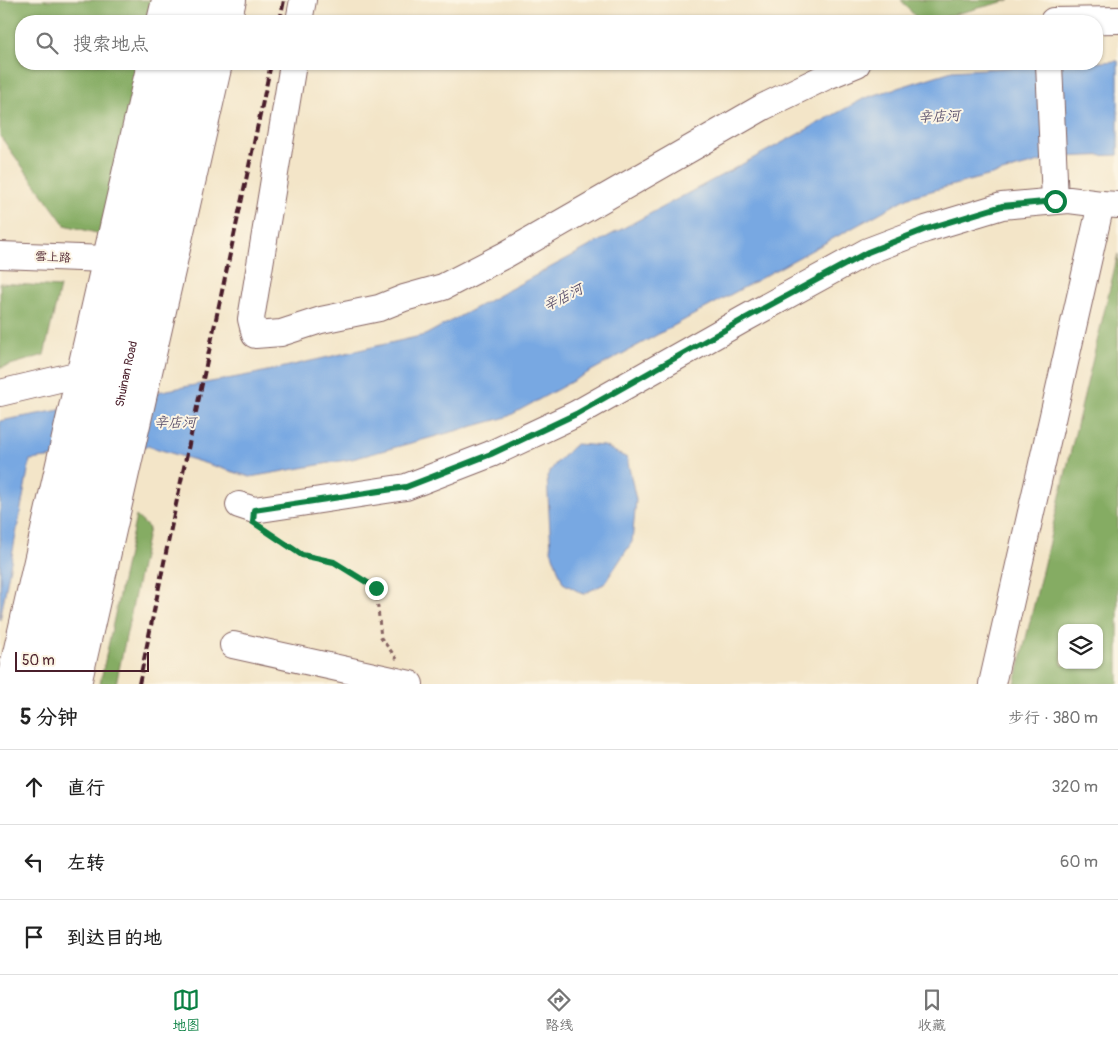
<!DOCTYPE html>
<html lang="zh">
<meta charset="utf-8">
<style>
:root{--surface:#fff;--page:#f6f6f6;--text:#222;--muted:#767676;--line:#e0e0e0;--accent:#0b8043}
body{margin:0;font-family:Pangolin,"LXGW WenKai TC",sans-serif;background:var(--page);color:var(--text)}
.controls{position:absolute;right:15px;bottom:15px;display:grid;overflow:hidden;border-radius:10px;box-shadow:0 1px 4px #0004}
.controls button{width:45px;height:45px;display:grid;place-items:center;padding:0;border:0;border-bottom:1px solid var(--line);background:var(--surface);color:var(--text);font:25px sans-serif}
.scale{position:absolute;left:15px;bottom:12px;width:134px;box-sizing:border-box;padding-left:5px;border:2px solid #4a1f2b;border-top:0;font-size:14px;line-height:18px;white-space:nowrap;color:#4a1f2b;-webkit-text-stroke:4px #fcf5e5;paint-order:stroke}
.stop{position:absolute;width:15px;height:15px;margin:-11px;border:4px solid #0b8043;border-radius:50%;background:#fff}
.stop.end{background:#0b8043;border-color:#fff;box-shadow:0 1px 5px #0008}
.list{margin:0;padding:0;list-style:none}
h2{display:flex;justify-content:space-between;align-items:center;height:65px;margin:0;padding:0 20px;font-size:21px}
h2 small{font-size:16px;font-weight:400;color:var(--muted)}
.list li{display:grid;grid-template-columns:32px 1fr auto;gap:15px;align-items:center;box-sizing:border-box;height:75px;padding:0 20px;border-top:1px solid var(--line)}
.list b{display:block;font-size:19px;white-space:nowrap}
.list em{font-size:16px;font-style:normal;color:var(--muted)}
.icon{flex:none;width:28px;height:28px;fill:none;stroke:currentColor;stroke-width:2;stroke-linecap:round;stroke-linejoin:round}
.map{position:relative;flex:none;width:1118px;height:684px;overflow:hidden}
.search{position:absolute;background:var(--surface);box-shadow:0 1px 4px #0004;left:15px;right:15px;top:15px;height:55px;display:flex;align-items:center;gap:12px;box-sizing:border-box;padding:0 18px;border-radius:20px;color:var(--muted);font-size:19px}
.sheet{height:290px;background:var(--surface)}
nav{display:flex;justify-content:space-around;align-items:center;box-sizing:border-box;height:70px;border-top:1px solid var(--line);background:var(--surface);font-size:14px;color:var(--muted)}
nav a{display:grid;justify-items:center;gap:2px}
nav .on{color:var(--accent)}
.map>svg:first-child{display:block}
</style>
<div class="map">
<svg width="1118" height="684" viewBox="0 0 1118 684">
<rect width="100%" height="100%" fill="#fcf5e5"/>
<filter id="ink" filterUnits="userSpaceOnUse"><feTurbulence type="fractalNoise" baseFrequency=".02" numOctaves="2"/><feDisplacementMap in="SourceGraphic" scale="10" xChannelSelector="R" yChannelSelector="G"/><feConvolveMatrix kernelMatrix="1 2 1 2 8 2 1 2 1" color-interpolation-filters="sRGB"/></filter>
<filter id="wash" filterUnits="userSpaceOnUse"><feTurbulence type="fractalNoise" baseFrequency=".0096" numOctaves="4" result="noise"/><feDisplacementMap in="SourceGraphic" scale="20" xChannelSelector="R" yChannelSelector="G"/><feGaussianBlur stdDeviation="1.12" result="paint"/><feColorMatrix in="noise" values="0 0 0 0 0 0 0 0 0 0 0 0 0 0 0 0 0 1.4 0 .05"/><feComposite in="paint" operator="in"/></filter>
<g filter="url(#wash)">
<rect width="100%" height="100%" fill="#f3e5c8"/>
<g fill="#85ac63" stroke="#686647" fill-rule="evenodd">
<path d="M0,0h154l-5,21h-128v43h118l-39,170 -35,-9 -65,-89z"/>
<path d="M901,0h109l-81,21h-10z"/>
<path d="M1118,254v430h-103zM1062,628h37v37h-37z"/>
<path d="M0,283l60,4 -16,68 -44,13z"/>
<path d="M136,516l13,12 -33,156h-16z"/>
</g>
<g fill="#78a8e2" stroke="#616486">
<path d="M1118,61v94l-60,2 -149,40 -402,220 -155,42 -102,18 -102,-31 -118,14 -30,160v-199l254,-47 171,-39 440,-237 87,-27z"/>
<path d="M576,444l28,2 23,12 9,42 -4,42 -28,42 -21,10 -20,-11 -12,-33 -4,-74 9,-13z"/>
</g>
</g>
<g filter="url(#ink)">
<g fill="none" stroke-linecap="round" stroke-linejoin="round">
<g stroke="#856462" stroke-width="28">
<g id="minor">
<path d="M160,21l5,-21"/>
<path d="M228,21l5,-21"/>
<path d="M299,21l4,-21"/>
<path d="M1053,21l65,-1"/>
<path d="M293,64l-42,255 4,16 26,-2 40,-13 58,-12 25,-10 39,-11 62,-32 258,-148 62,-30 32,-13"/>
<path d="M1049,64l6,137"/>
<path d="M0,255l106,4"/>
<path d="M0,393l80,-19"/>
<path d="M239,505l15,5 152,-23 85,-33 85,-40 168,-95 124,-68 58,-22 76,-23 67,-6 32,4 17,1"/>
<path d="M233,645l177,39"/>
<path d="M9,684l141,-620"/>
<path d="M78,684l141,-620"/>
<path d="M992,684l109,-480"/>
</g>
</g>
<g stroke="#856462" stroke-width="29">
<g id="major">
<path d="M182,21l4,-21"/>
<path d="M206,21l5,-21"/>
<path d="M33,684l139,-620"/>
<path id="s1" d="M56,684l49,-204 20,-102 72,-314"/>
</g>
</g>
<path stroke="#856462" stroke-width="3" stroke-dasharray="4 4" stroke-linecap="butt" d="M265,530l36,25 33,7 42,26 5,50 16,21"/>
<use href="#minor" stroke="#fff" stroke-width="26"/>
<use href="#major" stroke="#fff" stroke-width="28"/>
<g stroke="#4a1f2b" stroke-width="4" stroke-dasharray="8 4" stroke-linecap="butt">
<path d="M280,21l4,-21"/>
<path d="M139,684l36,-175 96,-445"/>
</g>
</g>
</g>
<g fill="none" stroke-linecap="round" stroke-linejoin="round" filter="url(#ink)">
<path stroke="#0b8043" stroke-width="6" d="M376,588l-42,-26 -32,-7 -49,-33 1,-12 152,-23 85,-33 85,-40 168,-95 124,-67 58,-23 76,-23 53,-5"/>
</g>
<g text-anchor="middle" stroke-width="4" stroke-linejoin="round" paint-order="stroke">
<g font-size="12" fill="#4a1f2b" stroke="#fcf5e5">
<text transform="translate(53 257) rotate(3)" y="4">雪上路</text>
<text dy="4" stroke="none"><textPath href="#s1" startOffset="318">Shuinan Road</textPath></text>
</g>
<g font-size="14" font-style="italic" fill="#5a4f6b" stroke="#fcf5e5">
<text transform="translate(939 116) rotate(-3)" y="5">辛店河</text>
<text transform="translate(563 297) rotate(-27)" y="5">辛店河</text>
<text x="175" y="427">辛店河</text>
</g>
</g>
</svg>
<div class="controls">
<button><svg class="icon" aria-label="layers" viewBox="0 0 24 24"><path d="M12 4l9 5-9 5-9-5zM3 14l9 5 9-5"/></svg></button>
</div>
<div class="scale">50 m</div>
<div class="stop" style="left:1055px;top:201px"></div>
<div class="stop end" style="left:376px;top:588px"></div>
<div class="search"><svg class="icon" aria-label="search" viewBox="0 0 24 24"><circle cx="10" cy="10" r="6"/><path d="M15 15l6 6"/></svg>搜索地点</div>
</div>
<section class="sheet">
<h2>5 分钟<small>步行 · 380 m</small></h2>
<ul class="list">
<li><svg class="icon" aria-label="ahead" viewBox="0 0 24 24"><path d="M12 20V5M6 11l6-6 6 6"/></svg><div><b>直行</b></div><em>320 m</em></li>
<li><svg class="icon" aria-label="left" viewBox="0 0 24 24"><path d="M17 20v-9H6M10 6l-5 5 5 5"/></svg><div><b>左转</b></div><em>60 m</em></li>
<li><svg class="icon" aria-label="arrive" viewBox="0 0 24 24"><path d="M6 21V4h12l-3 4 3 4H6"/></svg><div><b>到达目的地</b></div></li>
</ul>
</section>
<nav>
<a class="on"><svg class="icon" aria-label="map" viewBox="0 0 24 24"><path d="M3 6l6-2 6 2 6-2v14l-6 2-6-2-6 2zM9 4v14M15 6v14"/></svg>地图</a>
<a><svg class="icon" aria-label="directions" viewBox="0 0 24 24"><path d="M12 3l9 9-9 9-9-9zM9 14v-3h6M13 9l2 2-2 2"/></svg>路线</a>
<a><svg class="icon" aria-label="saved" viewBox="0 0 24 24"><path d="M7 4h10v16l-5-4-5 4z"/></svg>收藏</a>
</nav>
